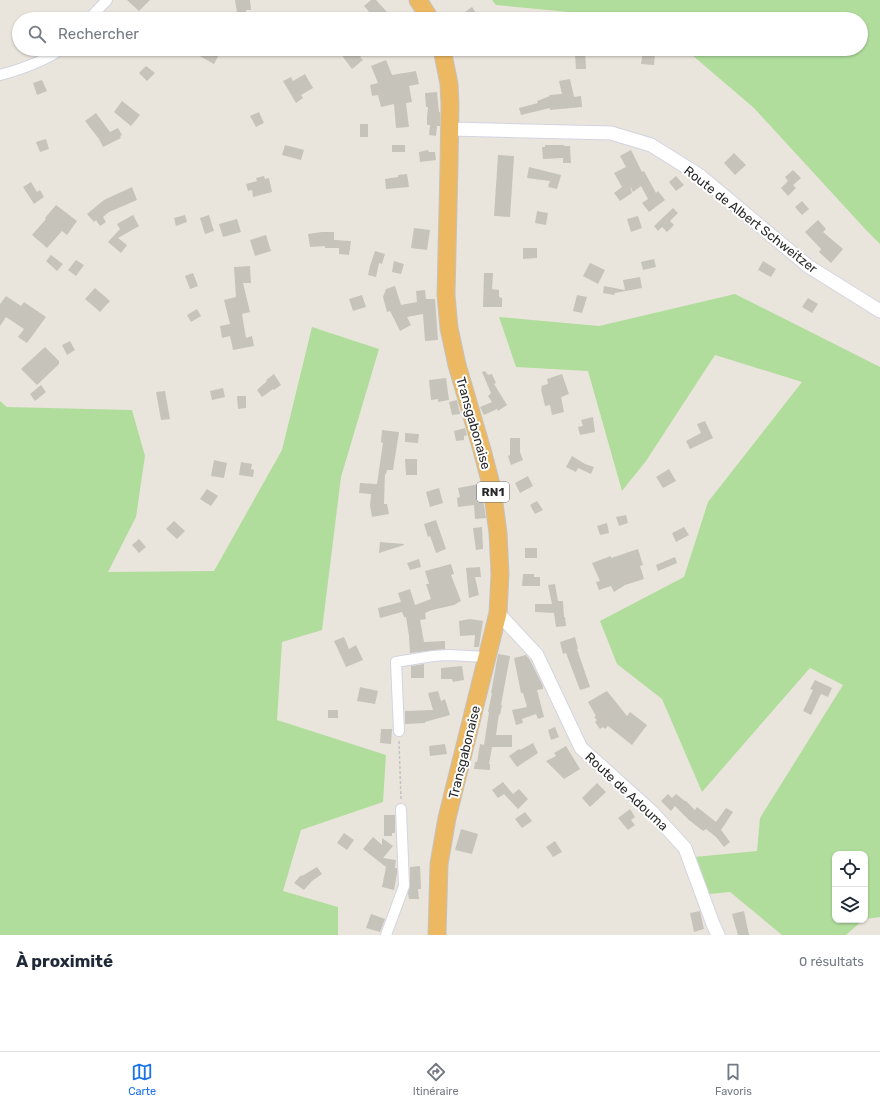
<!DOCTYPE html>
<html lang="fr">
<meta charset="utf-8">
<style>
:root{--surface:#fff;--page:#f6f6f7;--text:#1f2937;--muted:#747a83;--line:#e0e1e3;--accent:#1a73e8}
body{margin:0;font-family:Rubik,sans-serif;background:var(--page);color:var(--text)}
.controls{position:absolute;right:12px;bottom:12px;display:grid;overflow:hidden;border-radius:8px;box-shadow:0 1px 3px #0004}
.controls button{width:36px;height:36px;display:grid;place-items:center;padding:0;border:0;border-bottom:1px solid var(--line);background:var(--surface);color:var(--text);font:20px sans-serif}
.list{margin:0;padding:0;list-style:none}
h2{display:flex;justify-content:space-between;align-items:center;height:52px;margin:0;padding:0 16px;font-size:17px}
h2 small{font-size:13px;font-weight:400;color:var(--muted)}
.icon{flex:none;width:22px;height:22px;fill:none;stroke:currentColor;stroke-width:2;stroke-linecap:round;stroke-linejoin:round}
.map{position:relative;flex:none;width:880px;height:935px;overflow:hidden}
.search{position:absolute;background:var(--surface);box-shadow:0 1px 3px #0004;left:12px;right:12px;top:12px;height:44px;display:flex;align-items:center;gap:10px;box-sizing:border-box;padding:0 14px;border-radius:22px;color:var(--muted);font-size:15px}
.sheet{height:116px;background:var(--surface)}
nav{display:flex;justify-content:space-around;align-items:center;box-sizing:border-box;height:56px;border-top:1px solid var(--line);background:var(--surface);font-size:11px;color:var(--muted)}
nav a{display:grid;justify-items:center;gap:2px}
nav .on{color:var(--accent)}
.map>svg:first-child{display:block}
</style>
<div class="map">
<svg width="880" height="935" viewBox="0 0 880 935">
<rect width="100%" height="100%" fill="#eae5dc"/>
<g fill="#b0dd9c">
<path d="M492,0h388v244l-13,-13 -113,-123 -69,-59h176v-30h-220l-145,-14z"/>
<path d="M735,294l145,73v550l-15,2v-65h-30v66h28l-17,15h-64l-52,-43 -21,2 -15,-37 63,-6 3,-33 83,-133 -33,-17 -108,124 -40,-93 -45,-35 -17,-43 84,-44 24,-75 94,-120 -87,-27 -69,106 -24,30 -34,-120 -72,-4 -17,-50 100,9z"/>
<path d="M312,327l67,22 -38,128 -19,153 -40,12 -5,78 109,35 -3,47 -82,28 -18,61 55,16v28h-338v-534l7,6 125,3 13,46 -9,61 -28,55 106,-1 68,-121z"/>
</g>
<g fill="#c6c3bb">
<path d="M127,0h23l-11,11z"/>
<path d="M235,0h15l1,10h-5v9h-8v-7h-1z"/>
<path d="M371,0h5l11,12 -8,7h-14l6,-5 -7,-8z"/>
<path d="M472,7l8,12h-25z"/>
<path d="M200,49h22l-8,15 -18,-10z"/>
<path d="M345,49h26l-11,8 3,3 -11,9 -12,-16z"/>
<path d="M577,49h8l1,20h-10l-1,-15h3z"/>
<path d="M643,51l12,1 -1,13 -13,-1z"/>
<path d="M386,60l6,15 24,-4 3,13 -10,2 3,16 -6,1 3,24 -13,1 -2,-24 -13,3 -3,-12 -6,1 -2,-11 8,-2 -7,-17z"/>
<path d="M146,66l9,7 -8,8 -8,-8z"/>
<path d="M305,74l8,14 -12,7 2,3 -7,5 -13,-22 8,-4 2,4z"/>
<path d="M570,79l4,18 7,-1 1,11 -32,3v-2l-29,7 -2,-7 19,-5 -1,-2 13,-5 -1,-1 13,-1 -3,-13z"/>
<path d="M42,80l5,11 -10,4 -4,-12z"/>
<path d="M437,92l2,20h1v14h-3l-1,10 -7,-1 1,-10h-3v-8l1,-10h-2l-1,-14z"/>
<path d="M122,101l18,14 -9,11 -17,-14z"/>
<path d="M259,112l5,11 -8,4 -6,-11z"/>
<path d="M96,113l14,19 8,-4 4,7 -2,1 1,2 -18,9 -4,-8 -14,-18z"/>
<rect x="360" y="124" width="8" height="13"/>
<path d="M46,139l3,10 -9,3 -4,-10z"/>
<path d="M285,145l19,5 -3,10 -19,-5z"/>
<rect x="392" y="145" width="13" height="7"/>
<path d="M545,145h19v1h6l1,17h-8v-5l-20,1 -1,-12h3z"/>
<path d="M428,150l1,2h6l1,8 -16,2 -1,-10z"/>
<path d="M631,150l11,22 2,-1 12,22 2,-2 7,9 -16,12 -7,-9 6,-4 -7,-13 -8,6 -3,-6 2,7 -12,8 -6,-8 8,-6 -8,-14 12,-6 -6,-11z"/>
<path d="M734,153l12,12 -11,10 -11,-12z"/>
<path d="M498,155l16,1 -4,61 -16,-1z"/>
<path d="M529,167l32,8 -4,14 -9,-2 2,-6 -23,-3z"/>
<path d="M793,170l8,8 -8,7 3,3 -8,8 -7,-8 7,-7 -3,-4z"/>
<path d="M407,174l2,13 -23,2 -1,-10 13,-2v-2z"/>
<path d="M264,176l1,3 4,-1 3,14 -19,5 -1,-7 -4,1 -2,-7 11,-3 -1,-3z"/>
<path d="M676,176l8,9 -8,6 -7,-9z"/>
<path d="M31,182l6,10 3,-2 4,7 -10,7 -11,-17z"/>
<path d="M132,187l5,13 -28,12 -6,5 3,5 -6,4 -4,-6 -2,2 -7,-8 17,-14z"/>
<path d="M802,201l7,8 -7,6 -7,-8z"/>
<path d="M56,205l21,16 -10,14 -5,-4 -15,17 -15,-13 14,-16 -1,-1z"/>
<path d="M673,208l5,5 -8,8 4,4 -7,7 -5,-5 -4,4 -4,-5z"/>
<path d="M537,211l11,2 -2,12 -11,-2z"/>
<path d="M133,215l6,11 -21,12 9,7 -6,8 -13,-11 12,-13 -3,-5z"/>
<path d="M185,215l2,7 -11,4 -2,-8z"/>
<path d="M209,215l5,16 -9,3 -5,-16z"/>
<path d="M638,216l4,12 -11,4 -4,-13z"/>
<path d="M237,219l4,13 -18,5 -4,-13z"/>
<path d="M818,220l8,9 -3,3 20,17 -12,14 -12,-11 2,-3 -16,-17z"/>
<path d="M414,228l16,2 -3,20 -16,-2z"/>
<path d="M322,232h12v8l17,1 -2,14 -10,-1v-6h-14v-2l-15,1 -2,-13z"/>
<path d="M266,235l5,16 -16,5 -5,-16z"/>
<path d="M523,248h14v10l-14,1z"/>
<path d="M375,251l10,3 -3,10 -3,-1 -3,14 -8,-2 2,-9z"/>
<path d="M51,255l12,9 -6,7 -11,-10z"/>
<path d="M654,259l2,8 -13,3 -2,-8z"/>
<path d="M76,260l8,5 -8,11 -8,-6z"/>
<path d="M394,261l10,3 -3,10 -9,-2z"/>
<path d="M763,261l13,8 -5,8 -13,-7z"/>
<path d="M590,263l15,7 -7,14 -15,-8z"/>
<path d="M250,266l1,17h-8l7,29 -8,2 4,24 6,-2 2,10 -21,4 -3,-14 -8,2 -2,-12 10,-2 -6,-24 12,-3 -2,-30z"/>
<path d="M193,273l5,13 -8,3 -5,-13z"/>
<path d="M484,273h9l-1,16 7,1v7l3,1v9h-19z"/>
<path d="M640,277l2,11 -27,5 -1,2 -11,-2 1,-7 21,4 -2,-10z"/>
<path d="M395,286l6,19 16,-3 -1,-11 9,-1 1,9h9l3,41 -13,1 -2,-27 -16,3 4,8 -11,6 -10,-20 -3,1 -4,-15 3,-8z"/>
<path d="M95,288l15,13 -10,11 -15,-13z"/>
<path d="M362,295l4,12 -13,4 -4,-12z"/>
<path d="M577,295l10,2 -5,16 -9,-2z"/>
<path d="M6,296l15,10 3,-4 22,15 -19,26 -9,-6 6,-8 -18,-12 -6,9v-22z"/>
<path d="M808,298l10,6 -6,9 -10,-6z"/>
<path d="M197,309l4,7 -10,6 -4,-7z"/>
<path d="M70,341l5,9 -8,5 -5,-10z"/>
<path d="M45,347l14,14v3l-22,21 -16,-16z"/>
<path d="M485,371l3,4 4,-1 4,9 -2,1 13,21 -9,6 -1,-2 -13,6 -4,-8 12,-5 -4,-6 3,-3 -9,-21z"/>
<path d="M274,374l7,11 -7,5 -1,-1 -11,8 -5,-7 10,-9 -1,-1z"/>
<path d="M562,374l7,20 -8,3 3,15 -12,3 -2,-10 -5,1 -4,-17 1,-1 -1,-2 7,-2 -1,-5z"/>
<path d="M446,378l3,22 -11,2v-3l-7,1 -2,-20z"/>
<path d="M41,385l5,7 -11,9 -5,-7z"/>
<path d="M223,388l2,9 -13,3 -2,-9z"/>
<path d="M165,391l5,28 -9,1 -5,-28z"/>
<path d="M237,396h9v12l-8,1z"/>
<path d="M457,400l3,14 -8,1 -3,-13z"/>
<path d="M593,417l2,15 -15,3 -2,-8 5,-1 -2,-6z"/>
<path d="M705,421l8,17 -23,11 -4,-8 15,-8 -4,-9z"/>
<path d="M465,428l2,7 -3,1v4l-8,1 -2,-10z"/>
<path d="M382,430l17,2 -6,38h-6l-1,4h-1l-1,30h3l2,10 -17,3 -2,-11 1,-12 -12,-1 1,-10 17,1 6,-41 -2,-1z"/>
<path d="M405,433l14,1 -1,9 -13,-1z"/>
<path d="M510,438h10v14l3,8 -12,5 -3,-9 2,-1z"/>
<path d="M572,456l13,8 9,3 -3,7 -13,-6 -2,4 -10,-5z"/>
<path d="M405,459h12v16h-11z"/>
<path d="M214,460l13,3 -3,15 -13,-2z"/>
<path d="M241,462l11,2 -1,5 3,1 -1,7 -14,-2z"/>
<path d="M669,469l7,12 -13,7 -7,-11z"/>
<path d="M528,476l5,10 -13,7 -5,-10z"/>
<path d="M479,484l3,15h1l3,19 -11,1 -1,-14 -16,2 -1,-9 3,-1 -2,-9z"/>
<path d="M439,488l4,15 -13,4 -4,-15z"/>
<path d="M207,489l11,7 -7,10 -11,-7z"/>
<path d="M537,501l6,9 -8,4 -5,-9z"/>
<path d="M626,515l2,8 -9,3 -3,-9z"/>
<path d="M436,520l10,29 -10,4 -6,-17 -2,1 -4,-13z"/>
<path d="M174,521l11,10 -8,8 -11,-10z"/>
<path d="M607,523l2,10 -9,2 -3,-9z"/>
<path d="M482,527l1,22 -7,1 -3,-22z"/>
<path d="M684,527l5,8 -13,7 -4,-9z"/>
<path d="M139,539l7,8 -7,6 -7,-8z"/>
<path d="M380,542l24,2v1l-25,8z"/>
<rect x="525" y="548" width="12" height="10"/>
<path d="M638,549l5,16 -3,1 4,13 -19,6 -11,7 -3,-6 -12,4 -3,-8 4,-1 -8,-18 19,-7v2z"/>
<path d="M675,557l2,6 -19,8 -2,-6z"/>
<path d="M419,559l2,8 -11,3 -3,-7z"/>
<path d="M451,564l3,10 -3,1 10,26 -7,4 -22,5 -7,3 1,6 -6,1 4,22 21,-1v8l-35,4 -1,-17 -3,-19h-2l-2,-5 -22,6 -2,-10 23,-6 -3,-9 12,-4 5,16 16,-6 -5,-15h3l-4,-13z"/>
<path d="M480,567l1,10h-6l4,18 -10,3 -3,-30z"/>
<path d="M523,574h11v3h6v9h-18z"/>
<path d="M555,584l3,17h5l1,16h1l1,9 -10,1 -2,-14 -19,-1v-8h17l-4,-19z"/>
<path d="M470,619l13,2 -4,26h-5l1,-12 -15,1 -1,-15 11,-2v2z"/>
<path d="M344,637l5,12 7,-4 7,15 -17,7 -12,-26z"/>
<path d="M575,637l3,12h-1l13,38 -10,3 -14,-37 -3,1 -3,-12z"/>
<path d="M498,654l12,2 -9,49h1l-2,10 -1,-1 -3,21h16v12h-20l-3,17h1v6l-16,-1 1,-7h2l3,-18 4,1 5,-33h-1l4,-19h-1z"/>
<path d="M526,655l4,5 13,26v3l-6,1 7,27 -6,2 -2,-5 -14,5 1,4 -7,2 -4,-15 15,-3 -4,-14h-2l-7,-35z"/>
<path d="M424,664v14h-13v-12z"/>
<path d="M462,666l2,14 -11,2 -1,-3h-11v-11z"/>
<path d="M815,680l17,8 -4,9 -7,-3 -10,21 -8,-4 10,-21 -3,-1z"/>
<path d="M360,687l18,4 -3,13 -18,-3z"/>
<path d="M438,691l3,10 4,-2 5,16 -25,7v1l-20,1v-13l28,-1 -5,-17z"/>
<path d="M607,691l20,25 3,-4 17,13 -15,20 -24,-19 -3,3 -2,-2 -3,2 -5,-7 2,-2 -3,-3 2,-1 -8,-14z"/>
<rect x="328" y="710" width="10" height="8"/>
<path d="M555,727l4,10 -8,3 -3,-10z"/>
<path d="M381,729h11l-1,15 -11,-1z"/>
<path d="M533,743l5,10 -21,14 -8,-11 10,-7 1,1z"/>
<path d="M445,744l2,10 -17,2 -1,-10z"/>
<path d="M566,746l14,23 -16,10 -18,-18 10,-5 -2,-3z"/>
<path d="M503,782l10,12 6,-5 9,10 -10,10 -14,-15 -6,4 -6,-8z"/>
<path d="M597,783l9,9 -16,15 -8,-9z"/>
<path d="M668,794l4,4 4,-4 9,7h1l9,9 2,-3 19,15 10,-14 7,4 -12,18 9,12 -6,5 -8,-10 -10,-8 -3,2 -14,-11 -14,-14 -4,5 -10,-10z"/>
<path d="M630,809l5,8 -4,3 4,5 -7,5 -10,-12z"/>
<path d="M525,812l7,9 -10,7 -7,-9z"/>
<path d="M384,815h11v18h-3v3h-8z"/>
<path d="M461,829l17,5 -6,20 -17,-4z"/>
<path d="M344,833l10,7 -7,10 -10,-7z"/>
<path d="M373,837l9,8v-7l11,8 -10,12 13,2 -1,8h2v5l-3,17 -12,-3 4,-20 -23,-18z"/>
<path d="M555,841l7,11 -9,5 -7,-10z"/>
<path d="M420,866l1,23h-3l1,10h-10l-1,-6 2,-7v-19z"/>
<path d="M317,867l5,7 -10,7 -8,9 -10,-7 7,-8 1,1z"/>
<path d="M700,911l4,18 -10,3 -4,-19z"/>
<path d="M744,911l5,24h-11l-6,-21z"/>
<path d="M371,914l14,5 -5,13 -14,-4z"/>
</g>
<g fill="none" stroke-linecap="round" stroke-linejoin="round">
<g stroke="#d2d4e1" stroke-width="12">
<g id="minor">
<path d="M89,19l18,-19"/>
<path d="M0,75c16,-4 48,-15 61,-26"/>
<path d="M399,731l-3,-69 37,-6 15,-1 39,2"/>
<path d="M386,935l18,-49 -3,-77"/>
</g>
</g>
<g stroke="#d2d4e1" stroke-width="15">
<g id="tertiary">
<path d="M450,129l161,4 40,12 48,30 109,91 72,45"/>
<path d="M498,613l39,42 44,93 70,63 34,37 28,76 5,11"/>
</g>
</g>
<g stroke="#c3c3c3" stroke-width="19">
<g id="trunk">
<path d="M418,0l12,19"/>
<path d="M437,935l2,-71 8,-46 51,-205 2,-39 -2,-41 -6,-45 -10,-38 -25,-85 -8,-37 -3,-33 3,-130 1,-61 -1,-20 -7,-35"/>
</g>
</g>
<path stroke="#c3c3c3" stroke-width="1.5" stroke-dasharray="3 2" stroke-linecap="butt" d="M399,741l2,58"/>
<use href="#minor" stroke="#fff" stroke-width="10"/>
<use href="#tertiary" stroke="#fff" stroke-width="13"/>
<use href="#trunk" stroke="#ecb862" stroke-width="17"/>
</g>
<g text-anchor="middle" stroke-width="4" stroke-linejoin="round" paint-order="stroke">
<rect fill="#fff" stroke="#696969" stroke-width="1" x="477" y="482" width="32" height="20" rx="3"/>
<g font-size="12" font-weight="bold" fill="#292929">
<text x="493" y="496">RN1</text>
</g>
<g font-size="13" fill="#292929" stroke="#fff">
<text transform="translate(751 219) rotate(38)" y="5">Route de Albert Schweitzer</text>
<text transform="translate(474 423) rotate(74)" y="5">Transgabonaise</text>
<text transform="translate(464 752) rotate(-76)" y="5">Transgabonaise</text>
<text transform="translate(627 791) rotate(43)" y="5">Route de Adouma</text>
</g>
</g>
</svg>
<div class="controls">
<button><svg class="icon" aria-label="locate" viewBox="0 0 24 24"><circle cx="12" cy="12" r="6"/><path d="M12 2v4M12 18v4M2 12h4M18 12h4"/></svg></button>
<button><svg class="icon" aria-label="layers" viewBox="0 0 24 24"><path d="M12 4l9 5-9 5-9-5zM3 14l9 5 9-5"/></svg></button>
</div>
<div class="search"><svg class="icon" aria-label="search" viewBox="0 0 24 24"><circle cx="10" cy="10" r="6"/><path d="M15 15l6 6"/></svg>Rechercher</div>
</div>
<section class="sheet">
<h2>À proximité<small>0 résultats</small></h2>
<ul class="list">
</ul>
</section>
<nav>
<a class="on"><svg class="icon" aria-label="map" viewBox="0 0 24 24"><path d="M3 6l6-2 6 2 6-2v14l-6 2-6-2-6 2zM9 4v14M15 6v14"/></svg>Carte</a>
<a><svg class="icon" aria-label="directions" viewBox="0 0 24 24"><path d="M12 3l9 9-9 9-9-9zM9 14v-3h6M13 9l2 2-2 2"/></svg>Itinéraire</a>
<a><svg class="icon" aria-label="saved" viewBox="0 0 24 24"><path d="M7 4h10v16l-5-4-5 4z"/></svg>Favoris</a>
</nav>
